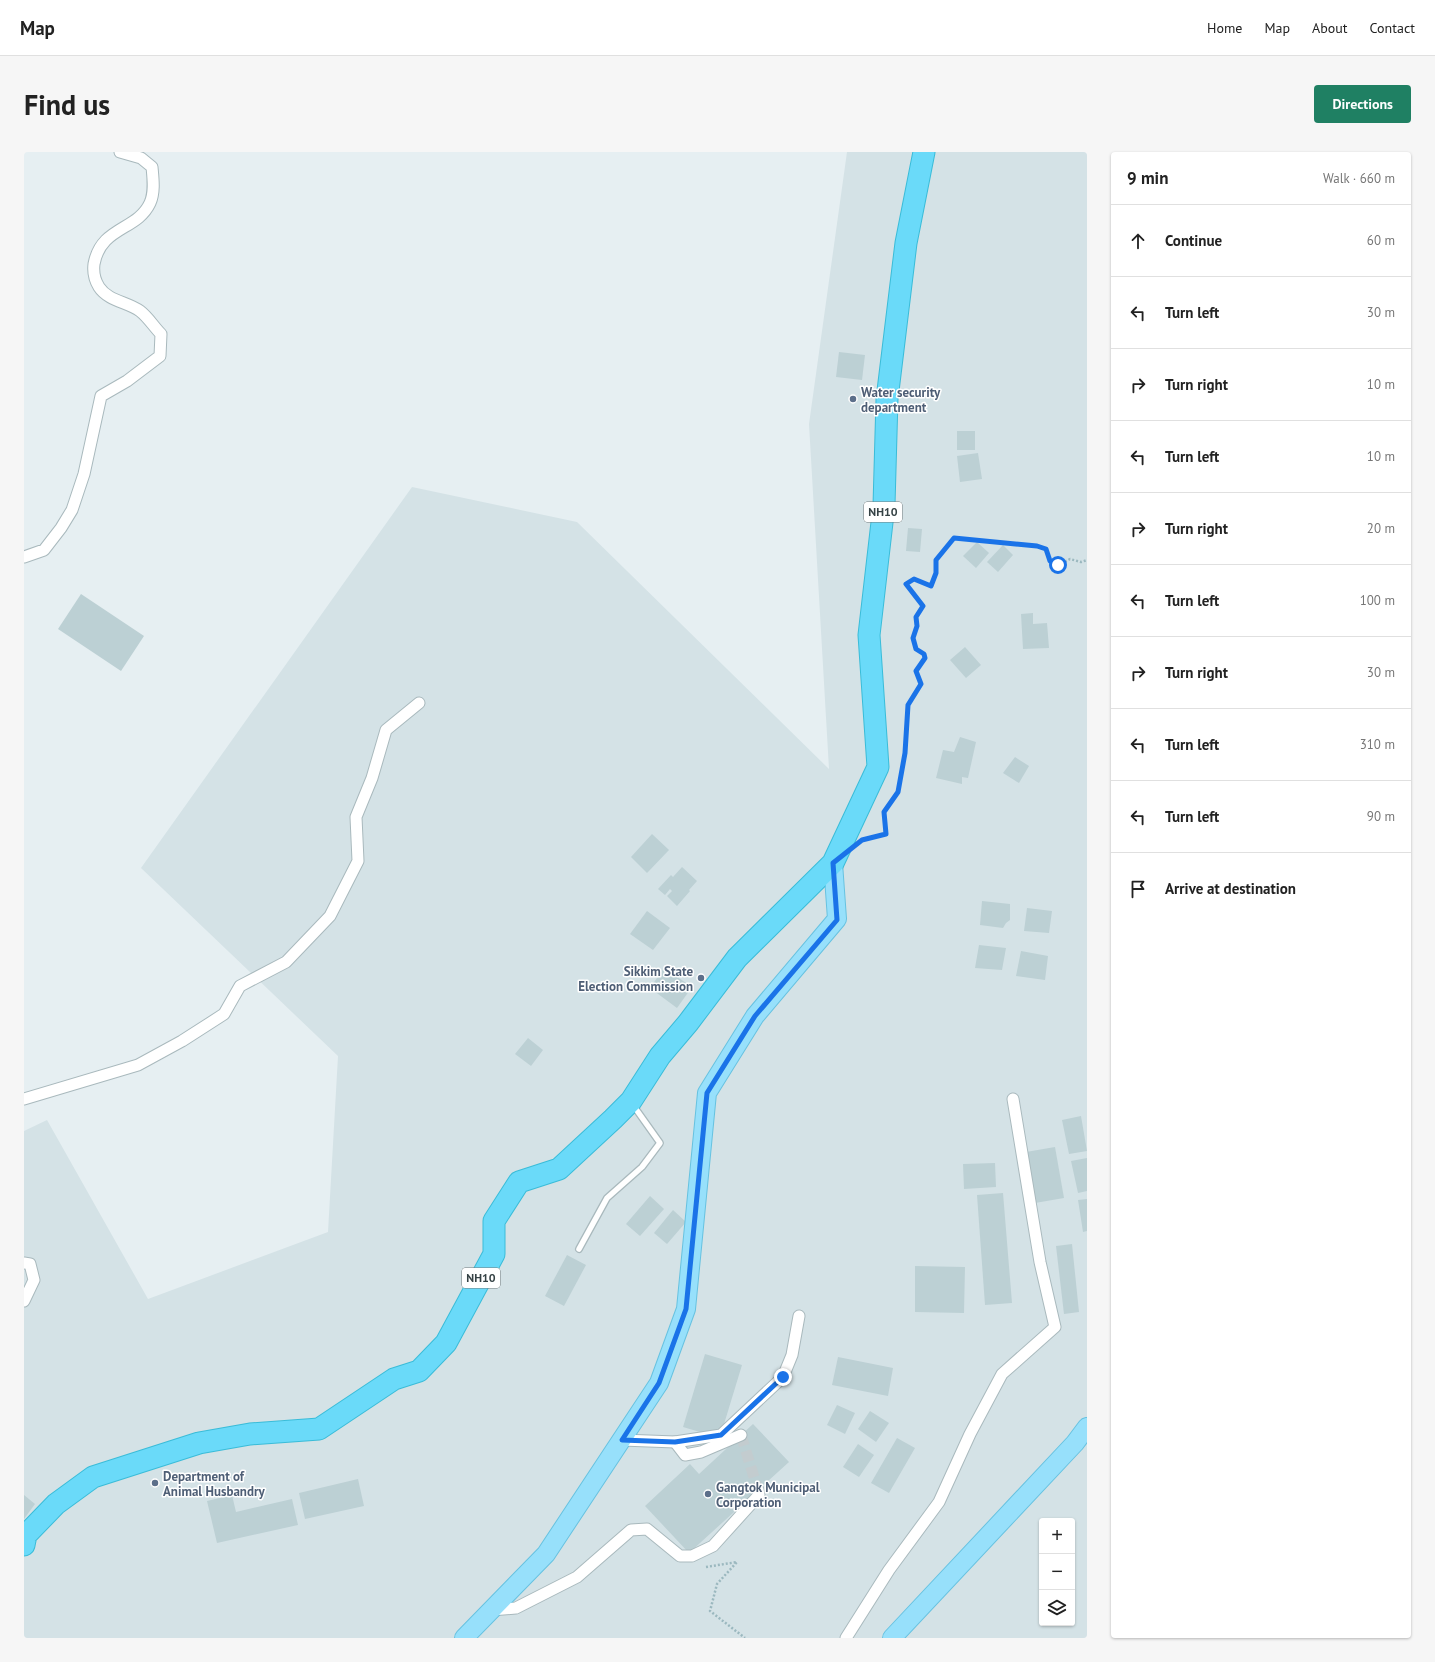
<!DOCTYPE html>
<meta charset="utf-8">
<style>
:root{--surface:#fff;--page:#f6f6f6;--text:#222;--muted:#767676;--line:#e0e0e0;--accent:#1f8063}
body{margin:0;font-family:"PT Sans",sans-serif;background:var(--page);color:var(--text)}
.controls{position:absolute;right:12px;bottom:12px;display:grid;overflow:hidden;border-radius:4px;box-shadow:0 1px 3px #0004}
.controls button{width:36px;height:36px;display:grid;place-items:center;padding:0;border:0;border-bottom:1px solid var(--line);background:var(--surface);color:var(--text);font:20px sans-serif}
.stop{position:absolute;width:12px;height:12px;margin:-9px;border:3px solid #1a73e8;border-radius:50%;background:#fff}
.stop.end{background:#1a73e8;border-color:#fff;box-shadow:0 1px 4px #0008}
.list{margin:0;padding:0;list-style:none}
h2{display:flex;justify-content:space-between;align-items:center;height:52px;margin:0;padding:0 16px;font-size:17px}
h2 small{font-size:13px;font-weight:400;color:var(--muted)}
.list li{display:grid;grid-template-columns:26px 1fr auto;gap:12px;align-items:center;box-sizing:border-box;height:72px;padding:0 16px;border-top:1px solid var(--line)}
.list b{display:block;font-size:15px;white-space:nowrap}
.list em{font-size:13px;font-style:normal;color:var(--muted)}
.icon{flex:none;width:22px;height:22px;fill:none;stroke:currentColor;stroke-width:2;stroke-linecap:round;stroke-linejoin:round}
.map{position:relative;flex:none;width:1063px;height:1486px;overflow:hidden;border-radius:4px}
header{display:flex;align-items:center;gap:24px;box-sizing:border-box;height:56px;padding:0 20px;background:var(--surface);border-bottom:1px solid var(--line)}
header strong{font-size:19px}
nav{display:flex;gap:22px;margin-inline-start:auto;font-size:14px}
.intro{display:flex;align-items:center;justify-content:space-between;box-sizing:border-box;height:96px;padding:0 24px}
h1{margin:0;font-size:28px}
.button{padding:10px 18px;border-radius:4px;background:var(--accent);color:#fff;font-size:14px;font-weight:700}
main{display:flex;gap:24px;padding:0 24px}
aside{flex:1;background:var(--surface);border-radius:4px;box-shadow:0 1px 3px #0004}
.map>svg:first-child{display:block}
</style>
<header>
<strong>Map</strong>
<nav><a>Home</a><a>Map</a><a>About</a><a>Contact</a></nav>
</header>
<div class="intro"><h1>Find us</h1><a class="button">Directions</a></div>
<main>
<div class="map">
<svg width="1063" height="1486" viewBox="0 0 1063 1486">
<rect width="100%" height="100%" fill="#e6eff2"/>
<path fill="#d4e2e6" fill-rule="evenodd" d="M823,0h240v1486h-1063v-507l23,-11 101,179 180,-67 10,-176 -197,-188 271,-381 165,35 252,247 -20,-345zM1018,1369h30v102h-30z"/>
<g fill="#bcd0d4">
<path d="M815,200l26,3 -3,25 -26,-3z"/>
<rect x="933" y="279" width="18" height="19"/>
<path d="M954,301l4,26 -22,3 -3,-26z"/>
<path d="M884,376l14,1 -2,23 -14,-1z"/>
<path d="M953,390l12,11 -13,15 -13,-12z"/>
<path d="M979,393l10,10 -15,17 -11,-10z"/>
<path d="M57,442l63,42 -23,35 -63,-42z"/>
<path d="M1009,461v11l14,-1 2,25 -26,1 -2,-35z"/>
<path d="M941,495l16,18 -15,13 -16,-18z"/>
<path d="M936,585l16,5 -8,36 -6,-1v7l-26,-6 7,-28 11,2z"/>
<path d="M991,605l14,9 -10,17 -16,-10z"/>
<path d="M628,682l17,16 -22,23 -16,-16z"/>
<path d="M658,715l15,14 -8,9 1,1 -13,15 -10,-10 5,-5 -2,-2 -5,6 -7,-6 13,-14 2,2z"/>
<path d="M958,749l28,3v16l-4,3 -3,5 -23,-3z"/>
<path d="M1003,756l25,3 -3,22 -25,-2z"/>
<path d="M623,759l23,17 -17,22 -23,-16z"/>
<path d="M955,793l27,3 -4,22 -27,-2z"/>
<path d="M997,799l27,5 -3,24 -29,-4z"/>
<path d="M640,816l28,19 -15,21 -27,-20z"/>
<path d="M504,886l15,12 -12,16 -16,-12z"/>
<path d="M1057,964l6,35 -18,3 -7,-34z"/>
<path d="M1031,995l9,51 -29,5 -9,-51z"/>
<path d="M1063,1006v33l-9,2 -7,-32z"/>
<path d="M971,1011l1,24 -32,2 -1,-25z"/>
<path d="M979,1041l9,110 -27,2 -8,-110z"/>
<path d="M626,1044l14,13 -24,27 -14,-12z"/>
<path d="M1063,1047v32l-4,1 -5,-32z"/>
<path d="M649,1058l13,12 -19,22 -13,-11z"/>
<path d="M1048,1092l7,68 -15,2 -8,-68z"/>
<path d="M543,1103l19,10 -22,41 -19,-10z"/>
<path d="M891,1114l50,1 -1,46 -49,-1z"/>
<path d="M681,1202l37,11 -21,69 -10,-3 -1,4 -27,-8z"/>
<path d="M814,1205l55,11 -5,28 -56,-11z"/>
<path d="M813,1253l18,8 -10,21 -18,-9z"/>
<path d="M846,1259l19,12 -13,19 -18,-13z"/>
<path d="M729,1272l36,38 -100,91 -44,-47 45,-42 9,10z"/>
<path d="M873,1286l18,10 -26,45 -18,-10z"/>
<path d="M834,1292l16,11 -15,22 -16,-10z"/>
<path d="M334,1327l6,27 -59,13 -6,-26z"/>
<path d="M0,1343l11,9 -11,15z"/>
<path d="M208,1343l4,17 56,-13 6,26 -81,18 -10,-42z"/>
</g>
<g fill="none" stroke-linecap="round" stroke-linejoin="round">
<path stroke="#c3cccf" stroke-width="11" stroke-dasharray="11 5.5" stroke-linecap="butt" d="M717,1283l17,55"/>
<g stroke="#a9b9bd" stroke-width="8">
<path id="lane" d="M555,1097l28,-51 35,-31 18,-24 -27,-38"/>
</g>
<g stroke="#a9b9bd" stroke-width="13">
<g id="street">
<path d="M0,405l20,-7 17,-22 11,-18 12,-36 17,-78 26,-15 33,-25 1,-22c-7,-7 -13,-17 -21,-23 -12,-9 -32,-10 -41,-24 -5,-8 -6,-15 -5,-23 7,-38 43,-33 56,-61 5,-11 3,-25 2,-36l-11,-9 -21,-6"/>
<path d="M0,947l114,-34 44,-24 42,-27 16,-28 46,-24 44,-46 28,-55 -2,-44 16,-39 14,-48 33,-27"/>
<path d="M0,1111l6,1 4,16 -10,21"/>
<path d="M598,1288l53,2 46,-7 62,-58 9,-22 7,-39"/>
<path d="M651,1290l10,13 16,-3 40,-17"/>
<path d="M467,1458l25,-2 61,-31 54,-47 16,-1 33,27h12l21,-10 46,-51 -1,-5"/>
<path d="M822,1486l43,-68 50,-68 31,-68 32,-60 53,-47 -15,-65 -27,-163"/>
</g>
</g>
<g stroke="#67c2e0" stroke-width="20">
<g id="primary">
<path d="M440,1486l82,-84 113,-171 27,-74 21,-216 48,-77 82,-97 -4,-56"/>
<path d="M868,1486l183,-195 12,-16"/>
</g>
</g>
<g stroke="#3abcd8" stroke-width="23">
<path id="highway" d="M0,1393l2,-10 30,-31 37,-27 106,-34 51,-9 69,-5 75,-50 25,-8 27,-28 48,-89v-33l25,-39 40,-13 54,-50 18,-18 29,-45 28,-33 49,-65 96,-95 45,-96 -9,-132 15,-130 3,-106 19,-156 18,-91"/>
</g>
<g stroke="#9bb8bf" stroke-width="2.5" stroke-dasharray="2 2" stroke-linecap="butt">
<path d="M839,687l22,-5 -1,-22 14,-20 7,-39 3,-48 13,-21 -5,-13 9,-13 -1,-4 -8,-5 -3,-11 4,-12 -1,-9 7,-11 -17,-22 8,-5 17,7 5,-13v-13l18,-22 83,8 9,3 4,12 8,4 12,-6 11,3 6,-2"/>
<path d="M682,1415l31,-5 -20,22 -7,27 35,27"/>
</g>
<use href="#lane" stroke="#fff" stroke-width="5.5"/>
<use href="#street" stroke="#fff" stroke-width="11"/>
<use href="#primary" stroke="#97e0fb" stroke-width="18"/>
<use href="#highway" stroke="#6adaf9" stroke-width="21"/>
</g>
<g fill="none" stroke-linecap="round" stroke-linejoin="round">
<path stroke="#1a73e8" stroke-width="5" d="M759,1225l-62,58 -46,7 -53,-2 37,-57 27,-74 21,-216 48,-77 82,-96 -4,-57 29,-23 24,-6 -2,-22 14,-20 7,-39 3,-48 13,-21 -5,-13 9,-13 -1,-4 -8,-5 -3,-11 4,-12 -1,-9 7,-11 -17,-22 8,-5 17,7 5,-13v-13l18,-22 83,8 9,3 4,12 8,4"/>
</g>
<g fill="#5c6f8a" stroke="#fff" stroke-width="1.5">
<circle cx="829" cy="247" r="4"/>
<circle cx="677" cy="826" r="4"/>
<circle cx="131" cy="1331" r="4"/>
<circle cx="684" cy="1342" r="4"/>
</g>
<g text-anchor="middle" stroke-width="3" stroke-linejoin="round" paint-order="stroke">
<g fill="#fff" stroke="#727b7d" stroke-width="1">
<rect x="840" y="350" width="38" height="20" rx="3"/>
<rect x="438" y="1116" width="38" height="20" rx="3"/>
</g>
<g font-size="12" font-weight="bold" fill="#354245">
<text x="859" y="364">NH10</text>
<text x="457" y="1130">NH10</text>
</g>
<g font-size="13" font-weight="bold" fill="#4e5e75" stroke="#fff" text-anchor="start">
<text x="837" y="245">Water security<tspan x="837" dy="15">department</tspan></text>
<text x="669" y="824" text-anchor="end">Sikkim State<tspan x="669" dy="15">Election Commission</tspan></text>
<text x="139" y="1329">Department of<tspan x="139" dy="15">Animal Husbandry</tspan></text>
<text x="692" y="1340">Gangtok Municipal<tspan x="692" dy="15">Corporation</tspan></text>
</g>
</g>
</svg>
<div class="controls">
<button>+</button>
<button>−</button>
<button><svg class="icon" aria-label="layers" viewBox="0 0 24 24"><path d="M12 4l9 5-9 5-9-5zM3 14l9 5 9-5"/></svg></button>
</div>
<div class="stop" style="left:1034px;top:413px"></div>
<div class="stop end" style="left:759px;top:1225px"></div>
</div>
<aside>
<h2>9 min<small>Walk · 660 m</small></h2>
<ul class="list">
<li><svg class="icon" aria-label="ahead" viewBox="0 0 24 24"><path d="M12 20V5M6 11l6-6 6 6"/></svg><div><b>Continue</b></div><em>60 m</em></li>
<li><svg class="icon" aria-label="left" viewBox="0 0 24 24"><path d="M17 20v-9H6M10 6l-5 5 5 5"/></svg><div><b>Turn left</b></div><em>30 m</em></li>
<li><svg class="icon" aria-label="right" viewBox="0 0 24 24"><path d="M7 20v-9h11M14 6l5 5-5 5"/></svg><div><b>Turn right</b></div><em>10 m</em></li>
<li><svg class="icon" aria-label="left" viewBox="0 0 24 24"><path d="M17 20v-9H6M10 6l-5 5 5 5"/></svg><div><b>Turn left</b></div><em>10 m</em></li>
<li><svg class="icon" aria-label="right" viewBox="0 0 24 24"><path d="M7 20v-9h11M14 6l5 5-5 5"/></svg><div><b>Turn right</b></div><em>20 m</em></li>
<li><svg class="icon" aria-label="left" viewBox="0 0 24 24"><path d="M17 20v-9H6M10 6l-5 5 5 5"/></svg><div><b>Turn left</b></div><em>100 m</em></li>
<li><svg class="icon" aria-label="right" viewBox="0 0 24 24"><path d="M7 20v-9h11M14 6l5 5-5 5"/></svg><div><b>Turn right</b></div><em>30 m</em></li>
<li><svg class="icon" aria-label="left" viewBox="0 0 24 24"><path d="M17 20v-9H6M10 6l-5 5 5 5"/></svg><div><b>Turn left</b></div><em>310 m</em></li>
<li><svg class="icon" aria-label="left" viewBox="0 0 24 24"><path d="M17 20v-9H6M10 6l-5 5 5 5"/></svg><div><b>Turn left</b></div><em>90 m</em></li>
<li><svg class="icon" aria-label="arrive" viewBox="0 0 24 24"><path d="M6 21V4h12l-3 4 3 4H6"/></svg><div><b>Arrive at destination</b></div></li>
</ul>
</aside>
</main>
